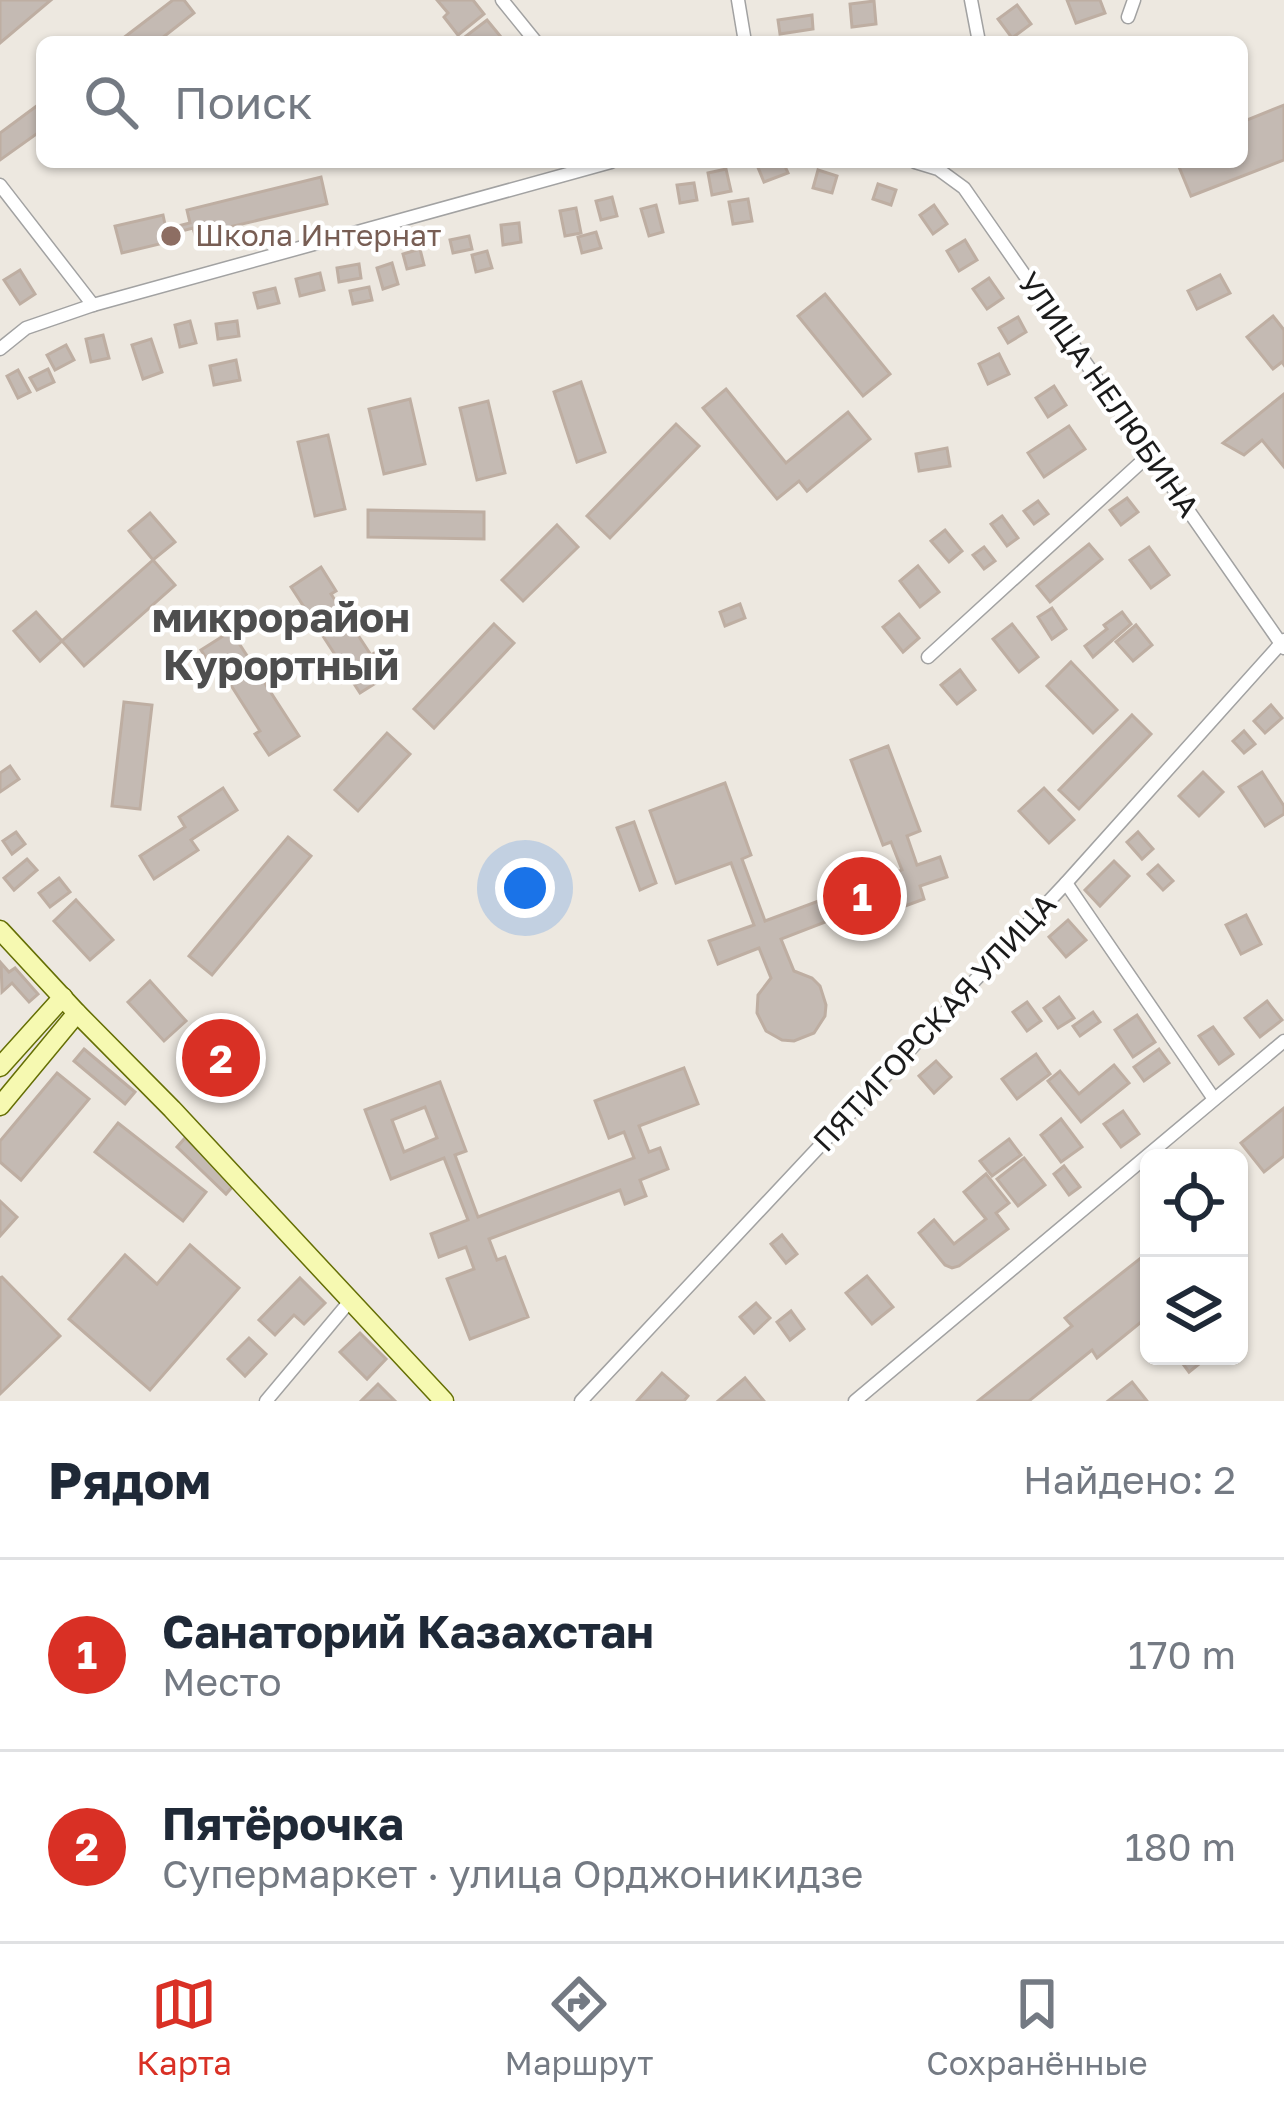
<!DOCTYPE html>
<html lang="ru">
<meta charset="utf-8">
<style>
:root{--surface:#fff;--page:#f6f6f7;--text:#1f2937;--muted:#747a83;--line:#e0e1e3;--accent:#d93025}
body{margin:0;font-family:"Golos Text",sans-serif;background:var(--page);color:var(--text)}
.controls{position:absolute;right:36px;bottom:36px;display:grid;overflow:hidden;border-radius:18px;box-shadow:0 3px 9px #0004}
.controls button{width:108px;height:108px;display:grid;place-items:center;padding:0;border:0;border-bottom:3px solid var(--line);background:var(--surface);color:var(--text);font:60px sans-serif}
.you{position:absolute;left:525px;top:888px;width:42px;height:42px;margin:-30px;border:9px solid #fff;border-radius:50%;background:#1a73e8;box-shadow:0 0 0 18px #1a73e833}
.badge{display:grid;place-items:center;width:78px;height:78px;border-radius:50%;background:var(--accent);color:#fff;font-size:39px;font-weight:700}
.pin{position:absolute;translate:-50% -50%;border:6px solid #fff;box-shadow:0 3px 12px #0006}
.list{margin:0;padding:0;list-style:none}
h2{display:flex;justify-content:space-between;align-items:center;height:156px;margin:0;padding:0 48px;font-size:51px}
h2 small{font-size:39px;font-weight:400;color:var(--muted)}
.list li{display:grid;grid-template-columns:78px 1fr auto;gap:36px;align-items:center;box-sizing:border-box;height:192px;padding:0 48px;border-top:3px solid var(--line)}
.list b{display:block;font-size:45px;white-space:nowrap}
.list p{margin:0;font-size:39px;white-space:nowrap;color:var(--muted)}
.list em{font-size:39px;font-style:normal;color:var(--muted)}
.icon{flex:none;width:66px;height:66px;fill:none;stroke:currentColor;stroke-width:2;stroke-linecap:round;stroke-linejoin:round}
.map{position:relative;flex:none;width:1284px;height:1401px;overflow:hidden}
.search{position:absolute;background:var(--surface);box-shadow:0 3px 9px #0004;left:36px;right:36px;top:36px;height:132px;display:flex;align-items:center;gap:30px;box-sizing:border-box;padding:0 42px;border-radius:18px;color:var(--muted);font-size:45px}
.sheet{height:540px;background:var(--surface)}
nav{display:flex;justify-content:space-around;align-items:center;box-sizing:border-box;height:168px;border-top:3px solid var(--line);background:var(--surface);font-size:33px;color:var(--muted)}
nav a{display:grid;justify-items:center;gap:6px}
nav .on{color:var(--accent)}
.map>svg:first-child{display:block}
</style>
<div class="map">
<svg width="1284" height="1401" viewBox="0 0 1284 1401">
<rect width="100%" height="100%" fill="#ede8e0"/>
<g fill="#c4bab3" stroke="#beaea2" stroke-width="3" fill-rule="evenodd">
<path d="M0,0h51l-51,43z"/>
<path d="M173,0h11l10,13 -37,29h-39z"/>
<path d="M437,0h36l11,14 -26,21 -14,-18 4,-4z"/>
<path d="M1067,0h33l5,13 -29,10z"/>
<path d="M874,1l2,23 -24,3 -2,-23z"/>
<path d="M1017,5l14,19 -19,14 -14,-19z"/>
<path d="M812,15l1,14 -33,5 -2,-14z"/>
<path d="M487,20l14,17 -7,5h-24l-4,-6z"/>
<path d="M42,102v28l-42,30v-27z"/>
<path d="M1284,105v55l-93,36 -14,-34h65v-40z"/>
<path d="M765,162h18l5,11 -24,9 -7,-17z"/>
<path d="M726,169l5,22 -19,4 -4,-22z"/>
<path d="M818,170l19,6 -5,17 -19,-5z"/>
<path d="M321,177l6,27 -132,31 -2,-7 -27,7 2,7 -46,11 -7,-27 48,-11 3,14 24,-6 -3,-13z"/>
<path d="M694,183l3,17 -17,3 -3,-18z"/>
<path d="M878,184l18,6 -5,15 -18,-6z"/>
<path d="M612,197l5,19 -16,4 -5,-19z"/>
<path d="M748,199l4,22 -19,3 -4,-22z"/>
<path d="M656,205l7,27 -14,4 -8,-27z"/>
<path d="M934,205l13,19 -14,10 -13,-19z"/>
<path d="M576,208l5,25 -16,3 -5,-25z"/>
<path d="M519,223l2,19 -18,3 -2,-20z"/>
<path d="M596,232l5,16 -19,5 -4,-16z"/>
<path d="M469,236l3,13 -19,4 -3,-13z"/>
<path d="M965,240l12,20 -18,11 -12,-20z"/>
<path d="M420,249l4,16 -17,4 -4,-15z"/>
<path d="M487,251l5,17 -16,4 -4,-17z"/>
<path d="M392,263l6,21 -15,5 -6,-21z"/>
<path d="M359,264l2,14 -22,4 -2,-14z"/>
<path d="M20,270l15,24 -15,10 -16,-24z"/>
<path d="M320,273l4,17 -24,6 -4,-17z"/>
<path d="M1220,275l10,18 -33,16 -9,-18z"/>
<path d="M989,278l14,20 -16,11 -14,-20z"/>
<path d="M369,287l3,13 -19,4 -3,-13z"/>
<path d="M275,288l4,15 -21,5 -4,-15z"/>
<path d="M825,294l65,80 -27,22 -65,-80z"/>
<path d="M1273,316l11,14v35l-2,-3 -9,7 -26,-32z"/>
<path d="M1018,317l8,15 -18,11 -9,-15z"/>
<path d="M190,321l6,22 -16,4 -5,-22z"/>
<path d="M237,321l2,15 -21,3 -2,-15z"/>
<path d="M103,335l6,23 -18,4 -5,-23z"/>
<path d="M151,339l11,33 -19,7 -11,-34z"/>
<path d="M66,345l8,15 -19,10 -8,-15z"/>
<path d="M999,354l10,20 -21,10 -9,-20z"/>
<path d="M236,360l4,20 -26,5 -4,-19z"/>
<path d="M48,369l6,13 -17,8 -7,-12z"/>
<path d="M18,370l12,22 -12,6 -11,-22z"/>
<path d="M581,382l24,70 -28,10 -23,-70z"/>
<path d="M1054,386l12,19 -18,12 -12,-19z"/>
<path d="M726,389l60,74 62,-51 22,27 -63,52 -8,-10 -22,18 -74,-91z"/>
<path d="M1284,394v73l-22,-27 -18,15 -21,-12z"/>
<path d="M410,399l15,65 -41,10 -15,-65z"/>
<path d="M488,401l17,72 -28,7 -17,-72z"/>
<path d="M676,424l23,22 -89,92 -23,-22z"/>
<path d="M1069,426l16,23 -41,28 -16,-24z"/>
<path d="M328,435l17,74 -30,7 -17,-74z"/>
<path d="M947,448l3,18 -31,5 -3,-17z"/>
<path d="M1127,498l11,14 -17,13 -11,-15z"/>
<path d="M1038,501l10,13 -14,10 -10,-13z"/>
<path d="M368,510l116,2v27l-116,-2z"/>
<path d="M150,513l25,29 -22,18 -24,-29z"/>
<path d="M1002,516l16,22 -11,8 -16,-22z"/>
<path d="M557,525l21,22 -55,54 -21,-21z"/>
<path d="M945,530l17,21 -13,11 -18,-21z"/>
<path d="M1089,544l13,15 -52,43 -13,-16z"/>
<path d="M984,547l11,14 -11,8 -11,-14z"/>
<path d="M1149,547l20,28 -18,13 -21,-28z"/>
<path d="M153,560l22,25 -91,81 -22,-25z"/>
<path d="M918,566l21,26 -19,15 -20,-26z"/>
<path d="M321,567l15,24 -5,3 40,61 5,-3 14,22 -30,19 -69,-106z"/>
<path d="M740,604l5,14 -20,8 -5,-14z"/>
<path d="M1052,608l14,21 -14,10 -14,-22z"/>
<path d="M36,612l26,29 -22,20 -26,-30z"/>
<path d="M1122,612l9,12 -38,33 -8,-11 22,-17 -3,-4z"/>
<path d="M899,614l20,24 -16,14 -20,-25z"/>
<path d="M494,624l20,19 -80,85 -20,-19z"/>
<path d="M1012,624l26,33 -19,15 -26,-33z"/>
<path d="M1136,625l16,20 -19,16 -17,-19z"/>
<path d="M231,631l68,105 -30,19 -14,-21 5,-3 -40,-63 -5,4 -14,-22z"/>
<path d="M1071,662l46,48 -24,23 -46,-47z"/>
<path d="M960,670l15,20 -18,14 -16,-19z"/>
<path d="M124,702l28,3 -12,104 -28,-3z"/>
<path d="M1271,705l11,13 -17,15 -11,-12z"/>
<path d="M1132,715l19,19 -72,75 -20,-19z"/>
<path d="M1244,731l11,13 -11,9 -11,-12z"/>
<path d="M387,733l23,21 -52,57 -23,-21z"/>
<path d="M888,746l32,85 -13,5 10,29 23,-8 7,20 -27,9 4,13 -19,7 -5,-13 -119,46 13,32 18,7 8,8 6,19 -1,11 -11,17 -20,8 -12,-1 -16,-9 -9,-18 1,-18 13,-17 -12,-30 -41,16 -9,-23 45,-16 -23,-62 -55,20 -26,-72 75,-28 26,72 -9,4 23,62 137,-51 -11,-28 -8,3 -32,-85z"/>
<path d="M10,766l9,13 -19,13v-19z"/>
<path d="M1203,772l20,20 -24,24 -20,-20z"/>
<path d="M1262,772l22,34v8l-19,12 -26,-39z"/>
<path d="M223,788l14,22 -46,30 7,10 -44,29 -14,-23 45,-29 -6,-10z"/>
<path d="M1044,788l30,32 -25,23 -30,-32z"/>
<path d="M634,822l22,61 -16,7 -23,-62z"/>
<path d="M16,832l9,12 -13,10 -9,-13z"/>
<path d="M1138,832l15,17 -11,10 -15,-17z"/>
<path d="M288,837l23,19 -99,119 -23,-19z"/>
<path d="M27,859l10,11 -23,20 -10,-12z"/>
<path d="M1114,861l15,15 -29,30 -15,-16z"/>
<path d="M1158,865l15,16 -10,9 -15,-16z"/>
<path d="M59,878l11,14 -20,15 -11,-14z"/>
<path d="M76,900l37,40 -23,20 -36,-39z"/>
<path d="M1246,915l15,29 -20,10 -15,-29z"/>
<path d="M1068,920l18,20 -20,17 -17,-20z"/>
<path d="M1,963l8,9 6,-4 23,26 -9,8 -17,-19 -10,9z"/>
<path d="M150,981l36,40 -22,20 -36,-39z"/>
<path d="M1059,997l15,21 -16,10 -14,-20z"/>
<path d="M1267,1001l15,19 -22,17 -15,-19z"/>
<path d="M1027,1002l14,19 -14,10 -14,-19z"/>
<path d="M1093,1012l7,10 -20,14 -7,-10z"/>
<path d="M1137,1015l18,27 -22,15 -18,-27z"/>
<path d="M1213,1027l20,27 -14,10 -20,-28z"/>
<path d="M84,1049l51,43 -10,12 -51,-43z"/>
<path d="M1159,1049l10,14 -25,18 -10,-14z"/>
<path d="M1036,1054l14,20 -33,25 -15,-20z"/>
<path d="M936,1061l15,16 -17,16 -15,-17z"/>
<path d="M1114,1065l15,18 -48,39 -33,-41 12,-10 19,23z"/>
<path d="M684,1068l14,36 -59,22 10,26 11,-4 8,21 -28,11 6,16 -21,8 -5,-14 -131,49 8,21 8,-3 23,60 -58,22 -23,-60 27,-10 -8,-22 -27,10 -8,-23 37,-14 -24,-62 -53,21 -26,-69 75,-28 26,69 -11,4 23,62 156,-59 -10,-26 -15,6 -14,-37zM425,1107l12,31 -33,14 -12,-32z"/>
<path d="M57,1073l32,26 -68,81 -21,-18v-21z"/>
<path d="M1284,1108v48l-20,16 -23,-29z"/>
<path d="M1123,1111l16,23 -18,13 -17,-23z"/>
<path d="M1061,1119l21,28 -21,15 -20,-27z"/>
<path d="M118,1123l88,69 -23,29 -88,-69z"/>
<path d="M185,1138l49,47 -8,9 -49,-47z"/>
<path d="M1009,1139l12,16 -29,21 -12,-15z"/>
<path d="M1024,1158l21,27 -27,21 -21,-27z"/>
<path d="M1064,1166l16,21 -11,8 -15,-21z"/>
<path d="M986,1174l23,29 -13,10 12,16 -49,37 -7,2 -7,-3 -26,-32 15,-13 20,24 32,-25 -22,-27z"/>
<path d="M0,1201l17,16 -17,19z"/>
<path d="M782,1235l15,19 -11,9 -15,-19z"/>
<path d="M190,1245l49,43 -89,102 -81,-71 56,-64 32,29z"/>
<path d="M1142,1257l7,9v55l-3,-3 -49,40 -5,-8 -63,51h-51l94,-75 -7,-8z"/>
<path d="M867,1276l26,31 -21,17 -26,-31z"/>
<path d="M2,1277l58,59 -60,58v-116z"/>
<path d="M300,1278l25,25 -21,21 -10,-9 -19,20 -16,-15z"/>
<path d="M756,1303l14,15 -16,15 -14,-16z"/>
<path d="M791,1311l13,18 -14,11 -13,-18z"/>
<path d="M360,1333l26,26 -19,20 -27,-27z"/>
<path d="M249,1338l17,16 -21,22 -17,-17z"/>
<path d="M1177,1356h32l-20,16z"/>
<path d="M662,1373l26,23 -4,5h-47z"/>
<path d="M745,1378l19,23h-46z"/>
<path d="M1132,1382l15,19h-39z"/>
<path d="M378,1384l17,17h-34z"/>
</g>
<g fill="none" stroke-linecap="round" stroke-linejoin="round">
<g stroke="#a2a2a2" stroke-width="15">
<g id="street">
<path d="M502,0l34,42"/>
<path d="M738,0l7,42"/>
<path d="M971,0l8,42"/>
<path d="M1128,17l6,-17"/>
<path d="M915,162l23,7 26,19 320,460"/>
<path d="M0,185l93,120"/>
<path d="M0,349l26,-21 67,-23 518,-143"/>
<path d="M928,657l222,-203"/>
<path d="M1066,883l148,216"/>
<path d="M266,1401l84,-100"/>
<path d="M581,1401l485,-518 218,-243"/>
<path d="M855,1401l429,-360"/>
</g>
</g>
<g stroke="#656f04" stroke-width="21">
<g id="secondary">
<path d="M0,930l77,83 95,96 272,292"/>
<path d="M0,1067l63,-70"/>
<path d="M0,1106l77,-93"/>
</g>
</g>
<use href="#street" stroke="#fff" stroke-width="12"/>
<use href="#secondary" stroke="#f6f9b1" stroke-width="18"/>
</g>
<circle fill="#8d6e63" stroke="#fff" stroke-width="4.5" cx="171" cy="236" r="12"/>
<g text-anchor="middle" stroke-width="9" stroke-linejoin="round" paint-order="stroke">
<g font-size="30" fill="#785e54" stroke="#fff" text-anchor="start">
<text x="195" y="246">Школа Интернат</text>
</g>
<g font-size="30" fill="#1b1b1b" stroke="#fff">
<text transform="translate(1108 395) rotate(55)" y="10">УЛИЦА НЕЛЮБИНА</text>
<text transform="translate(935 1023) rotate(-47)" y="10">ПЯТИГОРСКАЯ УЛИЦА</text>
</g>
<g font-size="42" font-weight="bold" fill="#4e4e4e" stroke="#fff">
<text x="281" y="632">микрорайон<tspan x="281" dy="48">Курортный</tspan></text>
</g>
</g>
</svg>
<div class="controls">
<button><svg class="icon" aria-label="locate" viewBox="0 0 24 24"><circle cx="12" cy="12" r="6"/><path d="M12 2v4M12 18v4M2 12h4M18 12h4"/></svg></button>
<button><svg class="icon" aria-label="layers" viewBox="0 0 24 24"><path d="M12 4l9 5-9 5-9-5zM3 14l9 5 9-5"/></svg></button>
</div>
<div class="you"></div>
<div class="pin badge" style="left:862px;top:896px">1</div>
<div class="pin badge" style="left:221px;top:1058px">2</div>
<div class="search"><svg class="icon" aria-label="search" viewBox="0 0 24 24"><circle cx="10" cy="10" r="6"/><path d="M15 15l6 6"/></svg>Поиск</div>
</div>
<section class="sheet">
<h2>Рядом<small>Найдено: 2</small></h2>
<ul class="list">
<li><span class="badge">1</span><div><b>Санаторий Казахстан</b><p>Место</p></div><em>170 m</em></li>
<li><span class="badge">2</span><div><b>Пятёрочка</b><p>Супермаркет · улица Орджоникидзе</p></div><em>180 m</em></li>
</ul>
</section>
<nav>
<a class="on"><svg class="icon" aria-label="map" viewBox="0 0 24 24"><path d="M3 6l6-2 6 2 6-2v14l-6 2-6-2-6 2zM9 4v14M15 6v14"/></svg>Карта</a>
<a><svg class="icon" aria-label="directions" viewBox="0 0 24 24"><path d="M12 3l9 9-9 9-9-9zM9 14v-3h6M13 9l2 2-2 2"/></svg>Маршрут</a>
<a><svg class="icon" aria-label="saved" viewBox="0 0 24 24"><path d="M7 4h10v16l-5-4-5 4z"/></svg>Сохранённые</a>
</nav>
